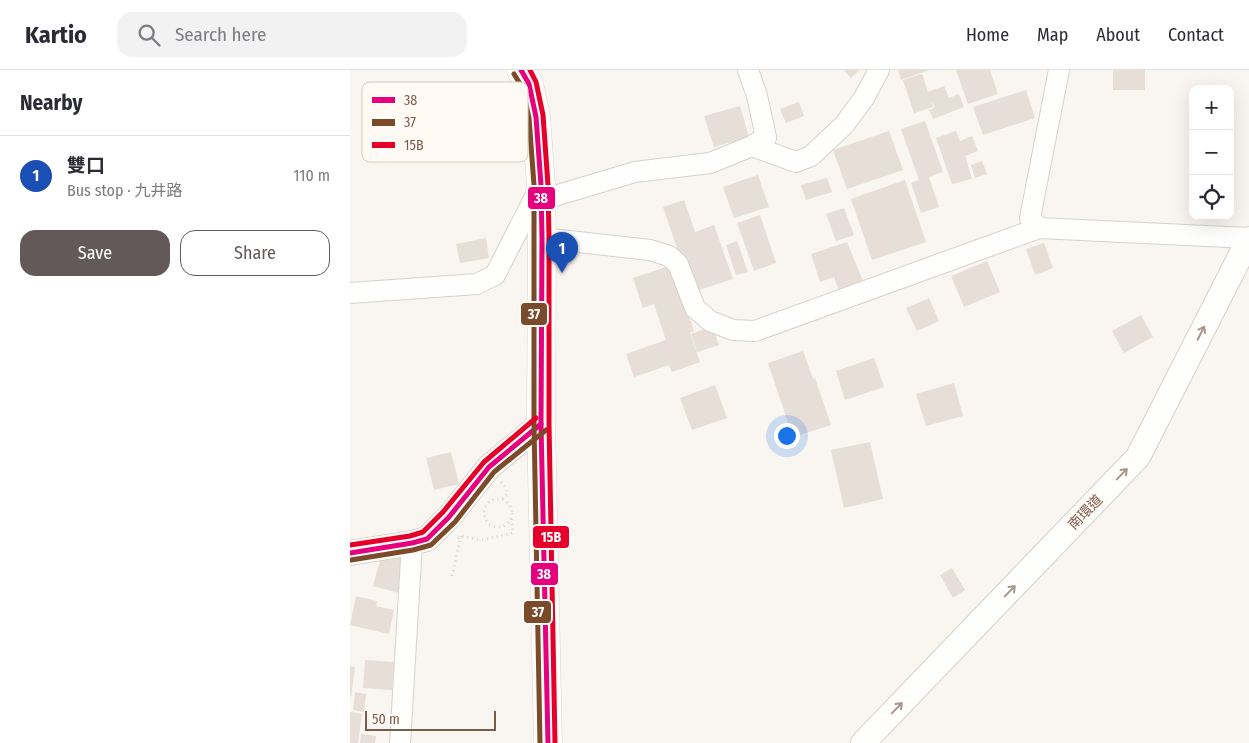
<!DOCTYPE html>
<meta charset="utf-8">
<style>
:root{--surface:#fff;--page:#f2f2f3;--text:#2b2b33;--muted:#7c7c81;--line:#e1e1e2;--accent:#625958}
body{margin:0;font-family:"Fira Sans Condensed","Noto Sans TC",sans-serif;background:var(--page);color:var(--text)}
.controls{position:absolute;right:15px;top:15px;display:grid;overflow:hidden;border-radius:10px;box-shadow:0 5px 20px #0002}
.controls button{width:45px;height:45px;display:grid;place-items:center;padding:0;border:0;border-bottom:1px solid var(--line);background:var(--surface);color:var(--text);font:25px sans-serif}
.scale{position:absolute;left:15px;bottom:12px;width:131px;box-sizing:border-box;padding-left:5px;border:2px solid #7a5c4d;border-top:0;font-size:14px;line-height:18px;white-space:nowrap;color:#7a5c4d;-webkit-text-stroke:4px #fffaf3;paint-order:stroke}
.you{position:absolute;left:436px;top:365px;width:18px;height:18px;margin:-12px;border:4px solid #fff;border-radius:50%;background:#1a73e8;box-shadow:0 0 0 8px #1a73e833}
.badge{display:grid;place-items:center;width:32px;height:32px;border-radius:50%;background:var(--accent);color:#fff;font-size:16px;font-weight:700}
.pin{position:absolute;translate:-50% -41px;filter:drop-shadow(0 1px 2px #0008)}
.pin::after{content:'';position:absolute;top:26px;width:18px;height:15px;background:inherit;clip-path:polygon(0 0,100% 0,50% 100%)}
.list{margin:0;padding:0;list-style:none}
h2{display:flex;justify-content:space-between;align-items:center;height:65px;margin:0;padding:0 20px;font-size:21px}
h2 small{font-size:16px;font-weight:400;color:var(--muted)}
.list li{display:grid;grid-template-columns:32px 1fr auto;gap:15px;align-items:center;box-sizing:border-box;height:80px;padding:0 20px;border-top:1px solid var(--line)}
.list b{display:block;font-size:19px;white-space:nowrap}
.list p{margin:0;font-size:16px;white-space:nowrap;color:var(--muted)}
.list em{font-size:16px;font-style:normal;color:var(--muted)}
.actions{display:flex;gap:10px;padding:15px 20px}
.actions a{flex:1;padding:11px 0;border:1px solid var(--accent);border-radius:15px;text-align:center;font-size:18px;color:var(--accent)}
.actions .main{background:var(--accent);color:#fff}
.icon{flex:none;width:28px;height:28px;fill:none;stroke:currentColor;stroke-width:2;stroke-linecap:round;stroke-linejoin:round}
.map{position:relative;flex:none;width:899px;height:673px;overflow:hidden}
header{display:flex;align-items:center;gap:30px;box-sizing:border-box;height:70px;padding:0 25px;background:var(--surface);border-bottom:1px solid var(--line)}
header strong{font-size:24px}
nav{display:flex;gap:28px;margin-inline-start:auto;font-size:18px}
.search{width:350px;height:45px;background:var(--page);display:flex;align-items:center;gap:12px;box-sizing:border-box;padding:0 18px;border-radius:15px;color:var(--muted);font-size:19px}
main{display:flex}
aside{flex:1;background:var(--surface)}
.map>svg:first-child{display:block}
</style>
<header>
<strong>Kartio</strong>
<div class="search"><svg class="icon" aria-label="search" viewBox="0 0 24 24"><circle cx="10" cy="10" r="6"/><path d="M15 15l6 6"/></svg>Search here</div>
<nav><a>Home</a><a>Map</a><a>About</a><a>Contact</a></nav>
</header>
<main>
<aside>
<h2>Nearby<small></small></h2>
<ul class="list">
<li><span class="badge" style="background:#1a4fb4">1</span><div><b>雙口</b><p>Bus stop · 九井路</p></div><em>110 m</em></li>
</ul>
<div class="actions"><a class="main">Save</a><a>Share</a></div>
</aside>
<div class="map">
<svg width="899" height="673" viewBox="0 0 899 673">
<rect width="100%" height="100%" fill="#f9f5f0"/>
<g fill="#e6ded7">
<path d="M494,0h16l-9,8z"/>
<path d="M548,0h31l-28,10z"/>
<path d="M606,0h34l8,24 -30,10z"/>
<rect x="763" y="0" width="32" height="20"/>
<path d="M572,4l6,18 16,-6 5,12 10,-4 5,13 -31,12 -4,-9 6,-3 -4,-6 2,6 -19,6 -11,-33z"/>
<path d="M676,20l9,28 -52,17 -10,-28z"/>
<path d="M449,32l5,14 -18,7 -6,-14z"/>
<path d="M390,36l9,31 -35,10 -10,-31z"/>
<path d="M575,51l18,51 -14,5 10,30 -18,6 -10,-30 8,-3 -18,-51z"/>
<path d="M539,61l14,39 -56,19 -14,-39z"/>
<path d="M606,61l4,10 12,-5 6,15 -13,5 7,23 -20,5 -16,-46z"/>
<path d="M632,91l5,13 -12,4 -4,-13z"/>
<path d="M408,105l11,32 -35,11 -11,-31z"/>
<path d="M477,108l5,14 -26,8 -5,-15z"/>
<path d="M555,110l21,62 -54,18 -21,-61z"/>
<path d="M334,130l11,32 19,-7 19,54 -41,13 -29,-85z"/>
<path d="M494,138l10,27 -18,6 -10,-27z"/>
<path d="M410,145l16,48 -22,8 -17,-48z"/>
<path d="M136,168l3,20 -29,5 -4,-19z"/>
<path d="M387,171l11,31 -12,3 -10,-30z"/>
<path d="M497,172l16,39 -24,10 -5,-14 -14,5 -9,-28z"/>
<path d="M694,173l9,25 -18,7 -9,-26z"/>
<path d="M637,191l13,31 -36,15 -13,-31z"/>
<path d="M322,195l22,66 -4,2 10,29 -28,10 -3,-7 -35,12 -8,-23 40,-14 -12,-36 -11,4 -10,-30z"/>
<path d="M579,228l10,23 -22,10 -11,-23z"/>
<path d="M791,245l12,22 -29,16 -12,-22z"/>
<path d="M362,256l7,19 -22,7 -6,-18z"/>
<path d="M453,281l10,28 2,-1 16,47 -38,12 -25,-74z"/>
<path d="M524,288l10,29 -39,13 -9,-29z"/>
<path d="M604,313l9,33 -37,10 -10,-32z"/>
<path d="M365,315l12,33 -35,12 -12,-32z"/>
<path d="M520,372l13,57 -39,9 -13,-58z"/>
<path d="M101,382l8,32 -25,6 -8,-32z"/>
<path d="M32,483l26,7 -9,33 -26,-7z"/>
<path d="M602,498l13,22 -12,8 -13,-23z"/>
<path d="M6,526l21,5 -1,5 18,4 -5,24 -39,-9z"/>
<path d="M15,590l29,2 -2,28 -29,-2z"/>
<path d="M0,596l5,1 -4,30h-1z"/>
<path d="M5,622l11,2 -2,18 -11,-2z"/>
<path d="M0,642l12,2 -4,29h-8z"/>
<path d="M11,664l15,2 -1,7h-15z"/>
</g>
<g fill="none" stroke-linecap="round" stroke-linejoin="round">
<g stroke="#d7d1cb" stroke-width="22">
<g id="minor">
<path d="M402,76l44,16 15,-6 33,-31 20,-27 15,-28"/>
<path d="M191,130l94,-28 75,-9 42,-17 14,-9 -9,-41 -9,-26"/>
<path d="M689,158l-9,-10 29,-148"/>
<path d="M192,168l108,12 19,6 9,8 17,44 15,13 23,9 22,1 284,-103 210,10"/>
<path d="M0,223l127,-9 18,-9 45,-88"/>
<path d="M50,673l12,-200"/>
</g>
</g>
<g stroke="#d7d1cb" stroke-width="26">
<g id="tertiary">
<path d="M0,483l62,-10 15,-4 22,-22 40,-50 52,-43"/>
<path d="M513,673l275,-286 111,-218"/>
</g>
</g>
<g stroke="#d9d2cb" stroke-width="29">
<path id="secondary" d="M171,0l8,14 7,33 5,68 1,53 -1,186 7,319"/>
</g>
<g stroke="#dcd5d0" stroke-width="3" stroke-dasharray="1 4" stroke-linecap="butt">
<path d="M151,412l5,6 1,7 -5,4"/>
<circle cx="148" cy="443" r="14"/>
<path d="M108,468l3,-2 21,4 31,-7 -2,-18"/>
<path d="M102,506l9,-40"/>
</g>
<use href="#minor" stroke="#fefefd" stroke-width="20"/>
<use href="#tertiary" stroke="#fefefd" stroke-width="24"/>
<use href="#secondary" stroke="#fefefd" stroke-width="28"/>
<g stroke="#fffaf3" stroke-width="9">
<g id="bus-1">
<path d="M171,0l8,14 7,33 5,68 1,53 -1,186 7,319"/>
<path d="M0,483l62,-10 15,-4 22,-22 40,-50 52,-43"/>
</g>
</g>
<g stroke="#fffaf3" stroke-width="9">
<g id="bus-2">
<path d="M164,4l8,13 7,31 5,67v239l6,319"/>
<path d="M1,490l62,-10 18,-5 24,-23 39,-50 52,-42"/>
</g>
</g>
<g stroke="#fffaf3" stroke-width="9">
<g id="bus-3">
<path d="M180,0l6,12 7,33 5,70 1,53v186l6,319"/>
<path d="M0,475l60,-9 13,-4 20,-20 41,-50 52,-44"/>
</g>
</g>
<use href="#bus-1" stroke="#e5007d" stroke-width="5"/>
<use href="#bus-2" stroke="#7a4b2a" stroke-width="5"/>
<use href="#bus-3" stroke="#e4002b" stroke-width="5"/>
</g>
<defs><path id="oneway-shaft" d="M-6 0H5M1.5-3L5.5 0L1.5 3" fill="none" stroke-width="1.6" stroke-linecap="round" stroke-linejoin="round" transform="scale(1.25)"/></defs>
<g stroke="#a8958b">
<use href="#oneway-shaft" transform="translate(851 263) rotate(-63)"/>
<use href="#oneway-shaft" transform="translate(772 404) rotate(-46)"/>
<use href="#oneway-shaft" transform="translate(660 521) rotate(-46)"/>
<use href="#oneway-shaft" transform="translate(547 638) rotate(-46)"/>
</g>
<g text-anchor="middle" stroke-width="4" stroke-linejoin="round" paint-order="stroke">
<g font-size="14" fill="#7a5c4d" stroke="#fffaf3">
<text transform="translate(735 442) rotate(-46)" y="5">南環道</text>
</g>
</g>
<rect x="12" y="12" width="166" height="80" rx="8" fill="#fffaf3" stroke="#d7cbc1" stroke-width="1"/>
<rect x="22" y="27" width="23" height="6" fill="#e5007d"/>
<rect x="22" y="49" width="23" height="7" fill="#7a4b2a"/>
<rect x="22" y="72" width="23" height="6" fill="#e4002b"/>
<g font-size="14" fill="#7a5c4d">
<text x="54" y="35">38</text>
<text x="54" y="57">37</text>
<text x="54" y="80">15B</text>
</g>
<g stroke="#fffaf3" stroke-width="2">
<rect x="177" y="116" width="29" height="24" rx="5" fill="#e5007d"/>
<rect x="170" y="232" width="28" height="24" rx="5" fill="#7a4b2a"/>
<rect x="182" y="455" width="38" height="24" rx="5" fill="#e4002b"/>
<rect x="180" y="492" width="29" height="24" rx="5" fill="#e5007d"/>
<rect x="173" y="530" width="29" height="24" rx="5" fill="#7a4b2a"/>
</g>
<g font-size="14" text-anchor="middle" font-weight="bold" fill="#fff">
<text x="191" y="133">38</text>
<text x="184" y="249">37</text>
<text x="201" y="472">15B</text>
<text x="194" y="509">38</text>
<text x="188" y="547">37</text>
</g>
</svg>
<div class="controls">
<button>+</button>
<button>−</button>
<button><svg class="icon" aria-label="locate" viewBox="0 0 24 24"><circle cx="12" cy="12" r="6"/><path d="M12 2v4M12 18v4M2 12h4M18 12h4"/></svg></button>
</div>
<div class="scale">50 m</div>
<div class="you"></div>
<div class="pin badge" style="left:212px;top:203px;background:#1a4fb4">1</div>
</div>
</main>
